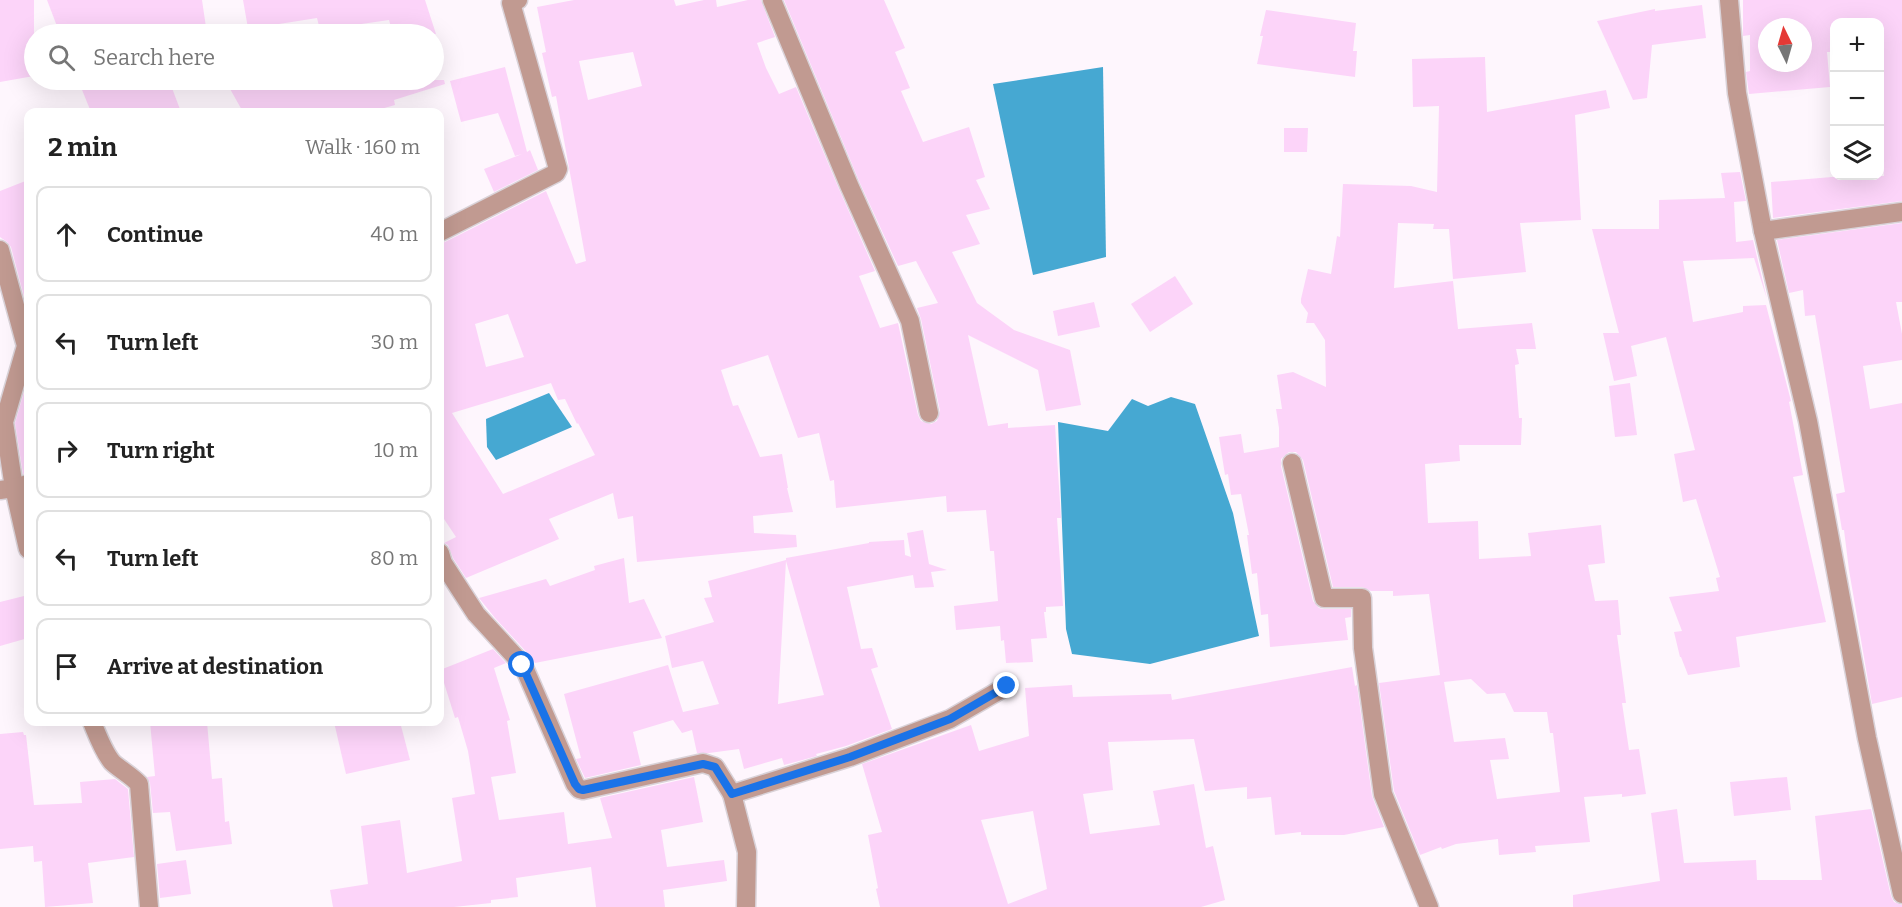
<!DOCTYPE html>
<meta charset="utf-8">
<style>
:root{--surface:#fff;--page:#f2f2f2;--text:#222;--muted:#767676;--line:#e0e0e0}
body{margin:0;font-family:Bitter,serif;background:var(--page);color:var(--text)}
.controls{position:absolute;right:18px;top:18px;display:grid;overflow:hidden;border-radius:12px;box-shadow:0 6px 24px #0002}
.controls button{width:54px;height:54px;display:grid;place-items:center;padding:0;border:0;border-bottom:2px solid var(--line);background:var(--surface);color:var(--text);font:30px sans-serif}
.compass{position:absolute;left:1758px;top:18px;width:54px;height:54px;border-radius:50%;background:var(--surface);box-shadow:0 6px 24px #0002;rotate:355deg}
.stop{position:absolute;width:18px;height:18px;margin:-14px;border:4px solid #1a73e8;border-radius:50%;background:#fff}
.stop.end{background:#1a73e8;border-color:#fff;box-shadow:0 2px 6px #0008}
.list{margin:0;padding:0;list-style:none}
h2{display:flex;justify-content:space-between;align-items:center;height:78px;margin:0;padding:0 24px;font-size:26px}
h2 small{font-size:20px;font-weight:400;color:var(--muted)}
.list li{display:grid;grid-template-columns:39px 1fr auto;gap:18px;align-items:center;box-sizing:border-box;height:96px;margin:0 12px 12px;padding:0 12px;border:2px solid var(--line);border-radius:12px}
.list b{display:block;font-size:22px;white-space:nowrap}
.list em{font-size:20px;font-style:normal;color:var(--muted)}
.icon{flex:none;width:33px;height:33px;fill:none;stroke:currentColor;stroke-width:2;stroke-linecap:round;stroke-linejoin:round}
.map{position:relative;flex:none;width:1902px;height:907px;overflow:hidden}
.search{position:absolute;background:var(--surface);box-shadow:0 6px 24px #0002;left:24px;top:24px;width:420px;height:66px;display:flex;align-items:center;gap:15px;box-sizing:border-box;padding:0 21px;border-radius:33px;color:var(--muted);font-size:22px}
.panel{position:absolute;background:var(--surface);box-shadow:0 6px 24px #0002;left:24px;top:108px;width:420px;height:618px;border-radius:12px}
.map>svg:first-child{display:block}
</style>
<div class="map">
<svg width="1902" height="907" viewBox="0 0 1902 907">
<rect width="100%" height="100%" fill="#fef6fd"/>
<g fill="#46a8d2">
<path d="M1103,67l3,190 -73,18 -40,-191z"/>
<path d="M549,393l23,34 -76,33 -9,-13 -1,-28z"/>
<path d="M1171,397l24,7 38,109 26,123 -109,28 -78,-10 -6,-25 -8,-207 50,9 24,-32 16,7z"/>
</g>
<g fill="#fcd4f9" fill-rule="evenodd">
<path d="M0,0h34v76l-34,6z"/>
<path d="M47,0h155l5,34h-27l-1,-6 -46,6h-73z"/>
<path d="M243,0h182l11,34h-43l-4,-14 -69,10 -3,-12 -38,6 2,10h-32z"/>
<path d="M574,0h100l2,6 28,-6h12l1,7 31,-7h13l14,37 -18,6 9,25 13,26 17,-7 43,102 36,82 -16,5 21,52 18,-5 20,92 3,6 10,3 6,-3 3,-10 -19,-92 -4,-11 21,-5 -22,-42 -18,5 -39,-85 -75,-181h100l21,48 -10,4 15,36 -9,3 22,51 46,-15 16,50 -9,3 14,29 -24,6 14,29 -28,8 25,51 37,27 56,20 11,55 -35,6 -8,-41 -70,-35 20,91 20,-3v5l47,-3 6,93h-4l6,88 -17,1v5h-2l3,26 -16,1 2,23 -27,1 -2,-23 -3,1 -1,-15 -44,4 -2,-24 44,-5 -4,-50h-4l-4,-41 -39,2 -1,-16 -110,12 -2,-28 -4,1 -11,-48 -21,5 -30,-83 -47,15 12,36 5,-1 22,52 22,-3 6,34h-1l6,24 -40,4 1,17 42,2 1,12 -160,15 -4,-46 -15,3 -5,-26 -64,26 10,20 -93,39 -13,-20 -5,-13 -4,-2 12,-6 -16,-24v-270l5,-1 101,-51 30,73 10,-3 -30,-165 -4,1 -10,-44 4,-1 -9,-45zM633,52l9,34 -54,14 -9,-39zM508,314l16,43 -38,10 -11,-43zM551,383l7,17 7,-1 12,25 1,-1 17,32 -92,39 -51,-81z"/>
<path d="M1743,0h159v201l-129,17 -2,-36 73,-6h40l-4,-51v-103h-46v30h-7l3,35 -81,7 -3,-22 4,-1v-36l-7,1zM1767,27h36v36h-36z"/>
<path d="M1702,5l4,33 -54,7 -5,53 -14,2 -36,-79 58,-12v2z"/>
<path d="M1266,10l90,13 -3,28h4l-2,26 -98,-13 6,-28h-3z"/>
<path d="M1485,57l2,55 119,-22 4,18 -35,7 6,105 -61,3 6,49 -73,7 -4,-50h-16l1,-5 -36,-1 -4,65 59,-7 5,48 74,-6 4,26h-20l3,15 -4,1 4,53h3l-1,27h-62l1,16 -35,3 3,59 50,-2 1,38 52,-3 -3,-23 73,-8 4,38 -17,2 7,36 23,-1 3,35h-4l9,68h-4l7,47 10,-1 7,45 -24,3v-3l-38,3 6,45 -55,4 1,6 -37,3 -1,-16 -42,5 -14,5 -1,-2 -21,8 -26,-64 -15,-108 61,-8 -11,-81 -36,2v-5h-22l-9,-4h-29l-30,-127 -7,-8h-7l-8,7v7l32,135 6,7 4,1h28v8l-6,1 3,22 -78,7 -2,-33 -7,1 -4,-42 -5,1 -5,-39h2l-8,-41 -10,1 -3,-21 -3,1 -6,-38 22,-3 3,19 35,-6v-19l-3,-19h6l-5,-34 16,-3 33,15 -1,-47 -11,-17h-8l2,-10 -7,-10v-4l7,-30 23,5 6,-38 3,1 3,-53 68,2 26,6 2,-86 -26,1 -1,-48zM1471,679l16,15 18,-1 9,19h33l3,21h3l7,59 -63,7 -7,-39 19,-1 -4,-21 -51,4 -10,-60z"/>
<path d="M505,67l22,85 3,-2 8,20 -44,22 -10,-23 38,-15 -7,2 -17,-43 -37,9 -11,-41z"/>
<path d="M78,80h91l12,32h-90z"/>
<path d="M225,80h219l1,4 -51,16 1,5 -25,7h-127z"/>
<path d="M1284,128h24l-1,24h-23z"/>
<path d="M1740,172l6,29 -12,1 2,40 17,-2 14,59 -13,-41 -71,3 10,61 50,-10v-6l23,-1 25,96 -2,1 14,73 -10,2 33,145 -90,15 4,30 -52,8 -7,-18h-1l-6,-25 8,-1 -13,-34 50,-6 -3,-13 4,-1 -24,-78 -13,3 -9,-48 21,-4 -29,-113 -35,9 6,30 -23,5 -11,-48h16l-27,-104h67v-29l66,-2 -4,-25z"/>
<path d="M28,180v132l-17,-65 -4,-5 -7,-5v-46z"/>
<path d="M1902,223v79h-6l6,32v26l-39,6 7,43 32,-6v294l-30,7 -23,-134 -5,-40h-2l-6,-36 9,-2 -30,-177 -10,1 -2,-26 -14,3 -12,-53z"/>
<path d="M1175,276l18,28 -43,28 -19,-28z"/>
<path d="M1094,302l6,25 -42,9 -5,-25z"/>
<path d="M28,378v95l-5,1 -8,-51z"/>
<path d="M1630,383l7,52 -22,2 -6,-51z"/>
<path d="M923,530l6,34 18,6 -16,2 3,15 -19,1 -2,-13 -66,12 14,62 11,-1 6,19 -7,2 21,60 -46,17 -30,8 1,2 -18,5 -15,4 -2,-7 -38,11 -5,-20 -30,4h-12l-5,-23 -10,3 -9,-13 -40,12 8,33 -56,13 -9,-19 5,-1 -17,-64 104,-29 15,47 36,-8 -16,-43 -31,7 -7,-32 49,-14 -10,-24 8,-1 -4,-16 78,-21v-2l83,-15v-1l35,-2 1,15 6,2 -4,-24zM786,561l38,134 -46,9z"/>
<path d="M624,558l5,45 15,-4 18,39 -127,25 -4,-6 -36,-39 -16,-20 67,-19 4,7 45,-16 -1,-4z"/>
<path d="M28,595v43l-28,8v-44z"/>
<path d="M493,649l13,14 -12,5 16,52 -3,1 9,52 -25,4 8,43 65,-8 4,32 44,-6 -12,-40 94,-21 9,45 -42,8 6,37 57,-7 3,21 -64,9 2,17h-69l-5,-40 -75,11 2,19 -27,3v3l-37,4h-121l-3,-17 38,-6 -7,-58 39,-6 7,53 55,-12 -10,-63 23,-4 -7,-43 -10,-34 -3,1 -15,-48z"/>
<path d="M1352,667l3,19 2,-1 15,111 12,31 -40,8h-43v-3l-26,3 -4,-38 -24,2v-12l-42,4 -11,-52 -86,3 5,48 -30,4 7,40 70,-9 -7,-34 41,-7 12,64 7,-2 12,54 -24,7h-321l-4,-18 2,-1 -10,-53 14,-3 -20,-68 109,-39 8,26 50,-15 -4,-48 47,-3 1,12 98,-3 1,6zM1033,811l14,78 -39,15 -27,-84z"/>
<path d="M150,722h57l5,57 10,-1 3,44 4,-1 3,23 -56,7 -6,-39 -17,1 -3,-30 -3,-6 8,-1z"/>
<path d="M334,722h66l10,38 -64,14z"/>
<path d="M23,732l1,3h2l8,70 48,-2 -2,-21 35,-3 13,10 6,68 -46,6 5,40 -48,4 -3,-46 -8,1 -1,-16 -33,3v-115z"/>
<path d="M1787,777l4,33 -57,6 -4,-34z"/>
<path d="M1677,809l7,54 72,-3 1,20h65l-7,-64 56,-7 20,87 3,6 8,3v2h-329v-12l87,-14 -9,-68z"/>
<path d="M186,860l5,34 -31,4 -3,-34z"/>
</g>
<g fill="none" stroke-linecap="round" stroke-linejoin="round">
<g stroke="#d9d2d8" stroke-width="21">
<g id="street">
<path d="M772,0l77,185 61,136 19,92"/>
<path d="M1729,0l8,93 26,138 139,-19"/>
<path d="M1763,231l45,190 59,317 35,156"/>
<path d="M440,232l116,-59 2,-4 -47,-166 7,-3"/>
<path d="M0,250l26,96 -22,76 10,66 -14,2"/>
<path d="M1292,463l32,135h38l1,50 20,146 46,113"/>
<path d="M28,484l-14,4 14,61"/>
<path d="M440,553l3,10 33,51 47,51 52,119 4,5 4,1 120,-27 12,4 17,27 118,-37 100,-38 57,-33"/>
<path d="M92,722c5,12 11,29 20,40 7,7 19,13 27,22l10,123"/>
<path d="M732,794l15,58 -1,55"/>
</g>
</g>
<use href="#street" stroke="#c19a91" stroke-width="18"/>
</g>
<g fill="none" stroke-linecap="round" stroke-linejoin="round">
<path stroke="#1a73e8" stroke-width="8" d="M522,665l53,119 4,5 4,1 120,-26 12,3 17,27 118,-37 100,-38 57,-33"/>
</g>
</svg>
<div class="controls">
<button>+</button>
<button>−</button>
<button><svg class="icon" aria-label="layers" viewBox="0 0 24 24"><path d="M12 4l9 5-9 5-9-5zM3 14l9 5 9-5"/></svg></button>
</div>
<svg class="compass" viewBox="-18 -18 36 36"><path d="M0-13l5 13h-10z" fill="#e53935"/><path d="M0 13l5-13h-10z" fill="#767676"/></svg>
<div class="stop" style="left:522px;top:665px"></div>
<div class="stop end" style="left:1007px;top:686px"></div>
<div class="search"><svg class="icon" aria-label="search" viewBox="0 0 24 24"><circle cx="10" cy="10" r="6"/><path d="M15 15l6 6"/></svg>Search here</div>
<section class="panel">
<h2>2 min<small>Walk · 160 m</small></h2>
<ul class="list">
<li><svg class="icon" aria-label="ahead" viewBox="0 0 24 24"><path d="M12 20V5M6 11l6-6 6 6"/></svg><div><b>Continue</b></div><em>40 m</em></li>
<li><svg class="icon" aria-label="left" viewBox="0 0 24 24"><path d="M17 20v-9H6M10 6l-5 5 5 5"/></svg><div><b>Turn left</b></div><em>30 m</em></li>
<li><svg class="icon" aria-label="right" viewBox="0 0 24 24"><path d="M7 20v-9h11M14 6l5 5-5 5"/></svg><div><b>Turn right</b></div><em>10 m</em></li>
<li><svg class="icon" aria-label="left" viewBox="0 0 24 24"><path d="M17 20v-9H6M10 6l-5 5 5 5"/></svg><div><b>Turn left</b></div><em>80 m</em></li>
<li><svg class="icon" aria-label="arrive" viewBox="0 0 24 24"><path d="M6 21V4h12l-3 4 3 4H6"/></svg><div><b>Arrive at destination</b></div></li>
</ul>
</section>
</div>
